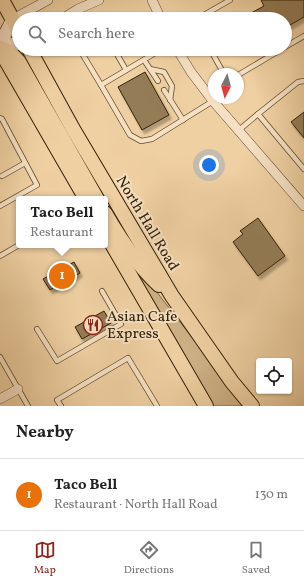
<!DOCTYPE html>
<meta charset="utf-8">
<style>
:root{--surface:#fff;--page:#f6f6f6;--text:#222;--muted:#767676;--line:#e0e0e0;--accent:#8f2418}
body{margin:0;font-family:Vollkorn,serif;background:var(--page);color:var(--text)}
.controls{position:absolute;right:12px;bottom:12px;display:grid;overflow:hidden;border-radius:4px;box-shadow:0 1px 3px #0004}
.controls button{width:36px;height:36px;display:grid;place-items:center;padding:0;border:0;border-bottom:1px solid var(--line);background:var(--surface);color:var(--text);font:20px sans-serif}
.compass{position:absolute;left:208px;top:68px;width:36px;height:36px;border-radius:50%;background:var(--surface);box-shadow:0 1px 3px #0004;rotate:186deg}
.you{position:absolute;left:209px;top:165px;width:14px;height:14px;margin:-10px;border:3px solid #fff;border-radius:50%;background:#1a73e8;box-shadow:0 0 0 6px #1a73e833}
.badge{display:grid;place-items:center;width:26px;height:26px;border-radius:50%;background:var(--accent);color:#fff;font-size:13px;font-weight:700}
.pin{position:absolute;translate:-50% -50%;border:2px solid #fff;box-shadow:0 1px 4px #0006}
.popup{position:absolute;left:16px;top:196px;width:92px;height:52px;box-sizing:border-box;display:grid;place-content:center;border-radius:4px;background:var(--surface);filter:drop-shadow(0 1px 3px #0005);font-size:13px;white-space:nowrap;color:var(--muted)}
.popup b{font-size:15px;color:var(--text)}
.popup::after{content:'';position:absolute;left:50%;top:100%;margin-left:-8px;border:8px solid transparent;border-top-color:var(--surface)}
.list{margin:0;padding:0;list-style:none}
h2{display:flex;justify-content:space-between;align-items:center;height:52px;margin:0;padding:0 16px;font-size:17px}
h2 small{font-size:13px;font-weight:400;color:var(--muted)}
.list li{display:grid;grid-template-columns:26px 1fr auto;gap:12px;align-items:center;box-sizing:border-box;height:72px;padding:0 16px;border-top:1px solid var(--line)}
.list b{display:block;font-size:15px;white-space:nowrap}
.list p{margin:0;font-size:13px;white-space:nowrap;color:var(--muted)}
.list em{font-size:13px;font-style:normal;color:var(--muted)}
.icon{flex:none;width:22px;height:22px;fill:none;stroke:currentColor;stroke-width:2;stroke-linecap:round;stroke-linejoin:round}
.map{position:relative;flex:none;width:304px;height:406px;overflow:hidden}
.search{position:absolute;background:var(--surface);box-shadow:0 1px 3px #0004;left:12px;right:12px;top:12px;height:44px;display:flex;align-items:center;gap:10px;box-sizing:border-box;padding:0 14px;border-radius:22px;color:var(--muted);font-size:15px}
.sheet{height:124px;background:var(--surface)}
nav{display:flex;justify-content:space-around;align-items:center;box-sizing:border-box;height:56px;border-top:1px solid var(--line);background:var(--surface);font-size:11px;color:var(--muted)}
nav a{display:grid;justify-items:center;gap:2px}
nav .on{color:var(--accent)}
.map>svg:first-child{display:block}
</style>
<div class="map">
<svg width="304" height="406" viewBox="0 0 304 406">
<defs>
<filter id="shadow"><feDropShadow dx="2.5" dy="4" stdDeviation="1" flood-color="#0004"/></filter>
</defs>
<rect width="100%" height="100%" fill="#efd0a2"/>
<filter id="stains"><feTurbulence type="fractalNoise" baseFrequency=".005" numOctaves="4"/><feColorMatrix values="0 0 0 0 .2 0 0 0 0 .09 0 0 0 0 .02 0 0 0 .5 -.17"/></filter>
<radialGradient id="worn" r=".72"><stop offset=".6" stop-color="#630" stop-opacity="0"/><stop offset="1" stop-color="#630" stop-opacity=".3"/></radialGradient>
<path fill="#cfb287" stroke="#806946" d="M115,238l130,168h-32z"/>
<g fill="#947c57" stroke="#322005" filter="url(#shadow)">
<path d="M261,0h43v17l-19,11v-9h-45l24,-13z"/>
<path d="M145,72l24,43 -27,15 -24,-43z"/>
<path d="M304,112v26l-13,-16z"/>
<path d="M258,218l27,38 -27,20 -25,-34 10,-8 -3,-3z"/>
<path d="M74,262l6,11 -30,17 -7,-11z"/>
<path d="M104,311l7,12 -29,16 -7,-12z"/>
</g>
<g fill="none" stroke-linecap="round" stroke-linejoin="round">
<g stroke="#614c2c" stroke-width="6">
<g id="service">
<path d="M197,19l33,-19"/>
<path d="M285,47l19,-11"/>
<path d="M114,49l12,21"/>
<path d="M162,49l-61,36 29,50 11,6 11,-2 61,-38"/>
<path d="M210,49l14,25"/>
<path d="M80,50l21,35"/>
<path d="M144,60l14,21"/>
<path d="M150,69l14,3 8,14 -2,14"/>
<path d="M238,75l44,-26"/>
<path d="M304,81l-6,1 -40,32 46,55"/>
<path d="M164,90l19,30"/>
<path d="M0,118l2,1 35,66 -37,21"/>
<path d="M239,130l19,-16"/>
<path d="M2,176l23,-13"/>
<path d="M0,256l19,-11"/>
<path d="M37,329l20,32 64,-37 -19,-33"/>
<path d="M0,357l28,49"/>
<path d="M61,406l-4,-6 71,-42 29,48"/>
</g>
</g>
<g stroke="#614c2c" stroke-width="10">
<g id="minor">
<path d="M152,0l9,19"/>
<path d="M13,19l35,-19"/>
<path d="M62,19l16,-10 21,-9"/>
<path d="M177,49l14,23 22,29 91,105"/>
<path d="M0,399l18,-10"/>
</g>
</g>
<g stroke="#322005" stroke-width="14">
<g id="secondary">
<path d="M0,44l13,-25"/>
<path d="M0,47l19,-4"/>
</g>
</g>
<g stroke="#322005" stroke-width="16">
<g id="primary">
<path d="M2,0l17,31"/>
<path d="M0,48l10,4 9,10 78,137"/>
<path d="M29,49l44,80 99,167 60,86 20,24"/>
<path d="M0,50l86,149"/>
<path d="M105,213c15,26 32,52 54,72"/>
<path d="M105,232l101,174"/>
</g>
</g>
<use href="#service" stroke="#f5e0c3" stroke-width="4.5"/>
<use href="#minor" stroke="#f5e0c3" stroke-width="9"/>
<use href="#secondary" stroke="#f5e0c3" stroke-width="13"/>
<use href="#primary" stroke="#efd0a2" stroke-width="14"/>
</g>
<defs>
<g id="restaurant-ring" transform="scale(1)"><circle r="9.5" fill="#f5e0c3" stroke="#8f2418" stroke-width="1.5"/><path d="M-5-6h1v4h1v-4h1v4h1v-4h1v5L-1.5 .5V6h-2V.5L-5-1ZM5-6V6H3V1.5H1.5Q1.5-4 5-6Z" fill="#8f2418"/></g>
</defs>
<g fill-rule="evenodd">
<use href="#restaurant-ring" x="93" y="325"/>
</g>
<g text-anchor="middle" stroke-width="4" stroke-linejoin="round" paint-order="stroke">
<g font-size="15" fill="#322005" stroke="#f5e0c3">
<text transform="translate(148 223) rotate(59)" y="5">North Hall Road</text>
</g>
<g font-size="15" fill="#322005" stroke="#f5e0c3" text-anchor="start">
<text x="107" y="321">Asian Cafe<tspan x="107" dy="17">Express</tspan></text>
</g>
</g>
<rect width="100%" height="100%" filter="url(#stains)"/>
<rect width="100%" height="100%" fill="url(#worn)"/>
</svg>
<div class="controls">
<button><svg class="icon" aria-label="locate" viewBox="0 0 24 24"><circle cx="12" cy="12" r="6"/><path d="M12 2v4M12 18v4M2 12h4M18 12h4"/></svg></button>
</div>
<svg class="compass" viewBox="-18 -18 36 36"><path d="M0-13l5 13h-10z" fill="#e53935"/><path d="M0 13l5-13h-10z" fill="#767676"/></svg>
<div class="you"></div>
<div class="pin badge" style="left:62px;top:276px;background:#e8710a">1</div>
<div class="popup"><b>Taco Bell</b>Restaurant</div>
<div class="search"><svg class="icon" aria-label="search" viewBox="0 0 24 24"><circle cx="10" cy="10" r="6"/><path d="M15 15l6 6"/></svg>Search here</div>
</div>
<section class="sheet">
<h2>Nearby<small></small></h2>
<ul class="list">
<li><span class="badge" style="background:#e8710a">1</span><div><b>Taco Bell</b><p>Restaurant · North Hall Road</p></div><em>130 m</em></li>
</ul>
</section>
<nav>
<a class="on"><svg class="icon" aria-label="map" viewBox="0 0 24 24"><path d="M3 6l6-2 6 2 6-2v14l-6 2-6-2-6 2zM9 4v14M15 6v14"/></svg>Map</a>
<a><svg class="icon" aria-label="directions" viewBox="0 0 24 24"><path d="M12 3l9 9-9 9-9-9zM9 14v-3h6M13 9l2 2-2 2"/></svg>Directions</a>
<a><svg class="icon" aria-label="saved" viewBox="0 0 24 24"><path d="M7 4h10v16l-5-4-5 4z"/></svg>Saved</a>
</nav>
